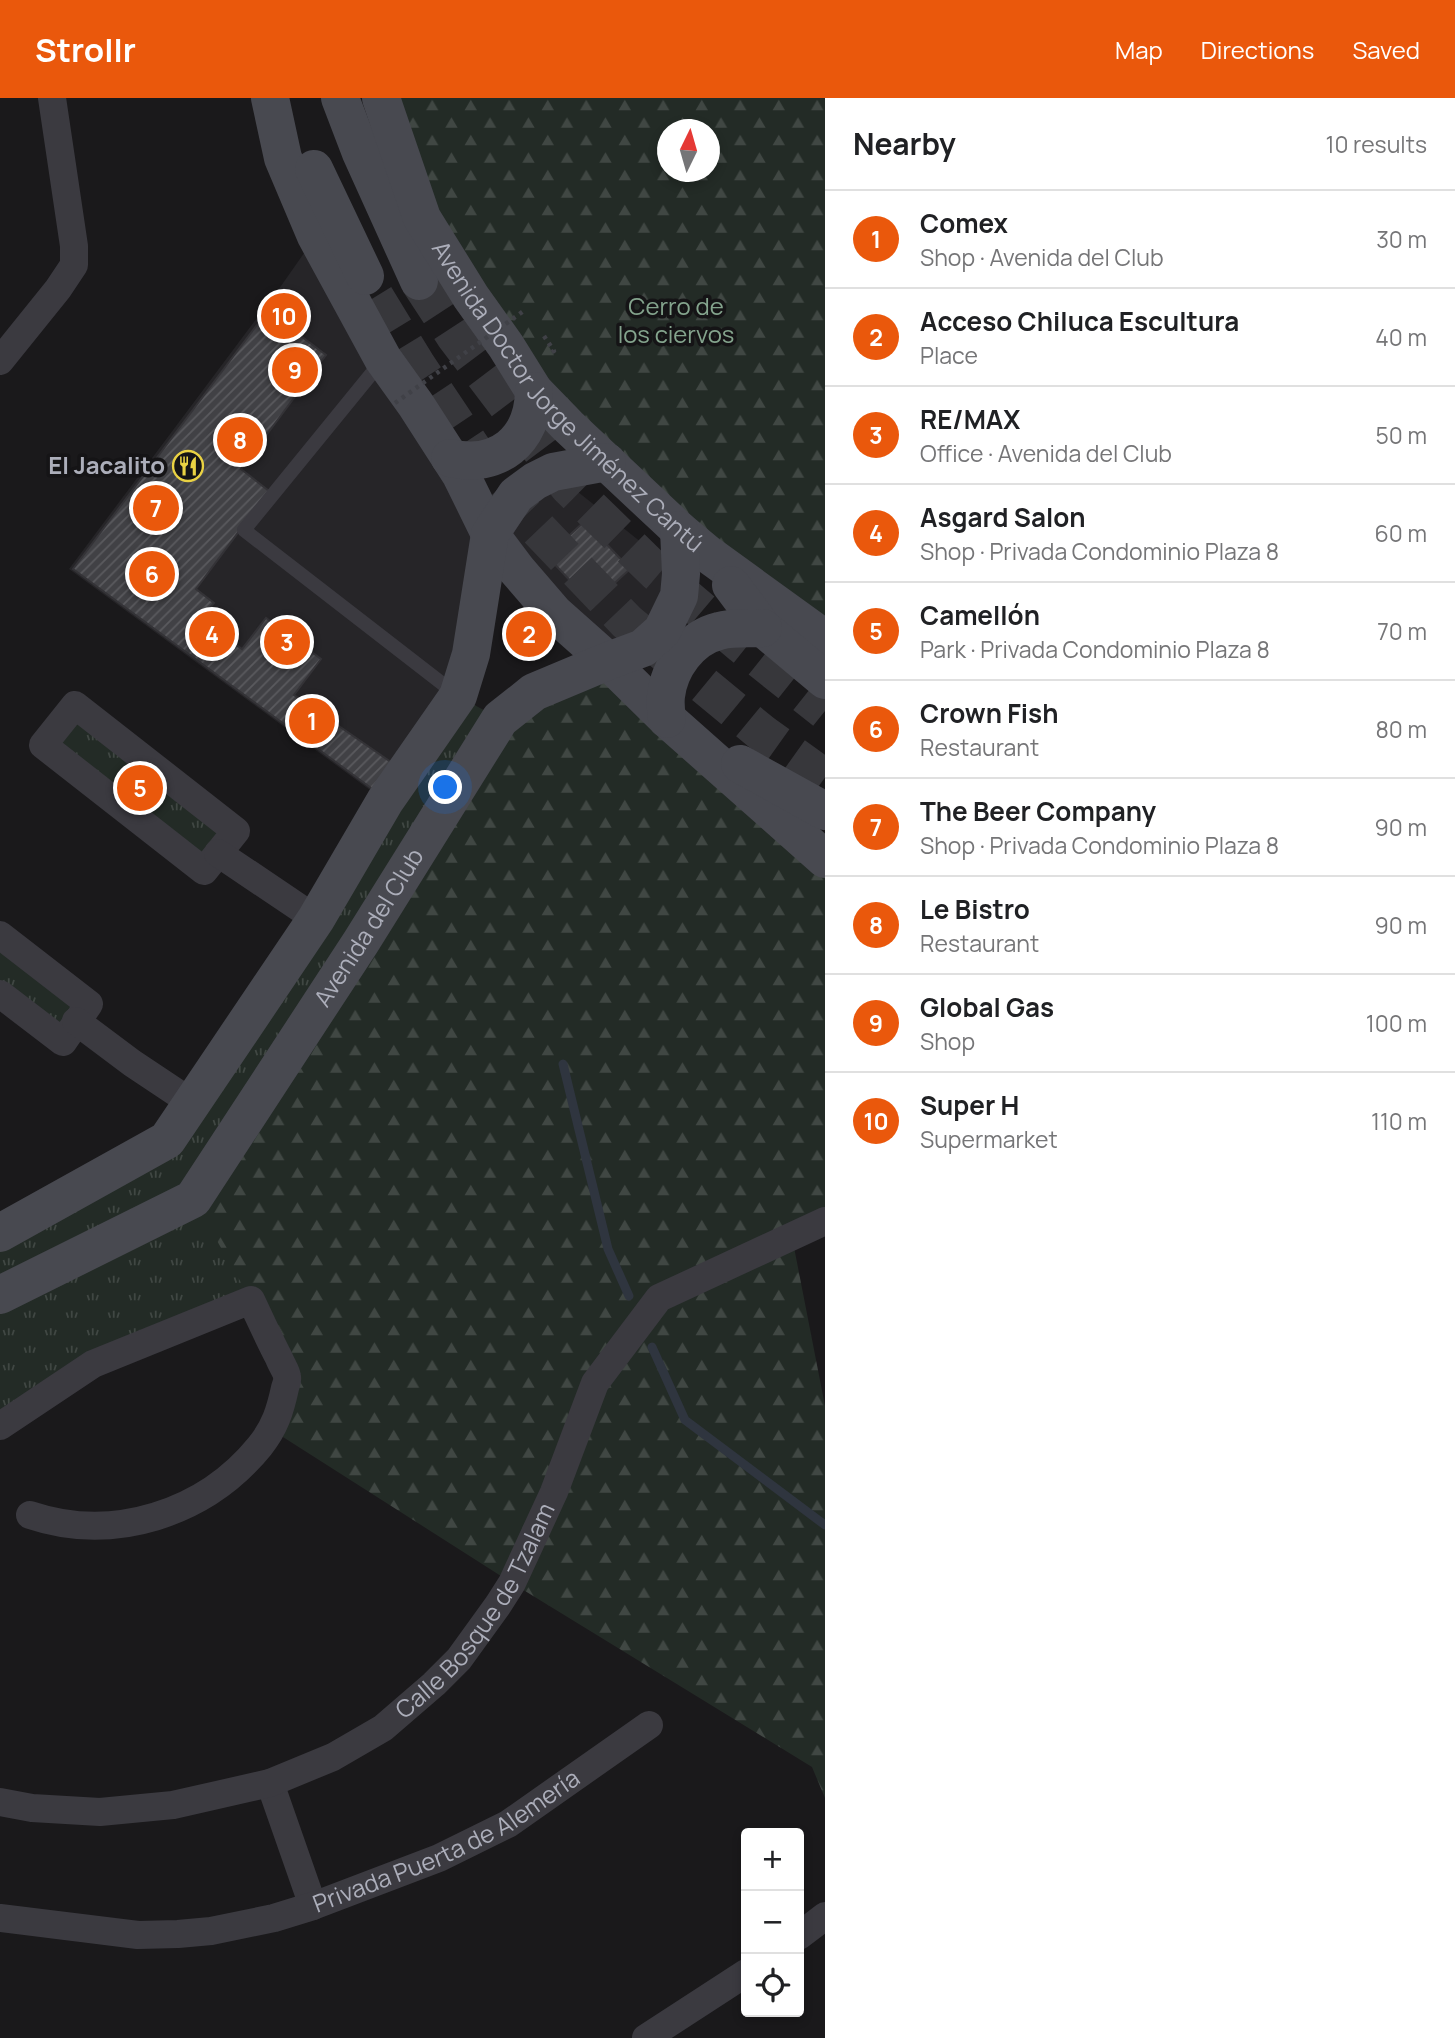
<!DOCTYPE html>
<meta charset="utf-8">
<style>
:root{--surface:#fff;--page:#f6f6f6;--text:#202124;--muted:#757577;--line:#e0e0e0;--accent:#ea580c}
body{margin:0;font-family:Manrope,sans-serif;background:var(--page);color:var(--text)}
.controls{position:absolute;right:21px;bottom:21px;display:grid;overflow:hidden;border-radius:7px;box-shadow:0 4px 10px #0003}
.controls button{width:63px;height:63px;display:grid;place-items:center;padding:0;border:0;border-bottom:2px solid var(--line);background:var(--surface);color:var(--text);font:35px sans-serif}
.compass{position:absolute;left:657px;top:21px;width:63px;height:63px;border-radius:50%;background:var(--surface);box-shadow:0 4px 10px #0003;rotate:5deg}
.you{position:absolute;left:446px;top:690px;width:24px;height:24px;margin:-18px;border:5px solid #fff;border-radius:50%;background:#1a73e8;box-shadow:0 0 0 10px #1a73e833}
.badge{display:grid;place-items:center;width:46px;height:46px;border-radius:50%;background:var(--accent);color:#fff;font-size:23px;font-weight:700}
.pin{position:absolute;translate:-50% -50%;border:4px solid #fff;box-shadow:0 2px 7px #0006}
.list{margin:0;padding:0;list-style:none}
h2{display:flex;justify-content:space-between;align-items:center;height:91px;margin:0;padding:0 28px;font-size:30px}
h2 small{font-size:23px;font-weight:400;color:var(--muted)}
.list li{display:grid;grid-template-columns:46px 1fr auto;gap:21px;align-items:center;box-sizing:border-box;height:98px;padding:0 28px;border-top:2px solid var(--line)}
.list b{display:block;font-size:26px;white-space:nowrap}
.list p{margin:0;font-size:23px;white-space:nowrap;color:var(--muted)}
.list em{font-size:23px;font-style:normal;color:var(--muted)}
.icon{flex:none;width:38px;height:38px;fill:none;stroke:currentColor;stroke-width:2;stroke-linecap:round;stroke-linejoin:round}
.map{position:relative;flex:none;width:825px;height:1940px;overflow:hidden}
header{display:flex;align-items:center;gap:42px;box-sizing:border-box;height:98px;padding:0 35px;background:var(--accent);color:#fff}
header strong{font-size:33px}
nav{display:flex;gap:38px;margin-inline-start:auto;font-size:24px}
main{display:flex}
aside{flex:1;background:var(--surface)}
.map>svg:first-child{display:block}
</style>
<header>
<strong>Strollr</strong>
<nav><a>Map</a><a>Directions</a><a>Saved</a></nav>
</header>
<main>
<div class="map">
<svg width="825" height="1940" viewBox="0 0 825 1940">
<defs>
<pattern id="grass-tufts" width="24" height="20" patternUnits="userSpaceOnUse" patternTransform="scale(1.75)"><rect width="24" height="20" fill="#232b26"/><path d="M3 7l-1-3M5 7V3M7 7l1-3M15 17l-1-3M17 17v-4M19 17l1-3" fill="none" stroke="#404743"/></pattern>
<pattern id="forest-firs" width="22" height="20" patternUnits="userSpaceOnUse" patternTransform="scale(1.75)"><rect width="22" height="20" fill="#232b26"/><path d="M5 1l3.5 6h-7zM16 11l3.5 6h-7z" fill="#404743"/></pattern>
<pattern id="building-hatch" width="6" height="6" patternUnits="userSpaceOnUse" patternTransform="scale(1.75)"><rect width="6" height="6" fill="#414145"/><path d="M-1 1l2-2M0 6l6-6M5 7l2-2" fill="none" stroke="#5a5a5e"/></pattern>
</defs>
<rect width="100%" height="100%" fill="#1a191b"/>
<path fill="#262528" d="M316,138l174,297 63,-61 128,102 -10,40 -63,47 -117,-126 -20,119 -86,147 -316,-232 212,-283z"/>
<g fill="url(#grass-tufts)">
<path d="M458,598l42,23 -249,581 -251,126v-193l167,-93z"/>
<path d="M75,607l161,126 -32,40 -161,-126z"/>
<path d="M0,837l89,69 -28,37 -61,-47z"/>
</g>
<g fill="url(#forest-firs)" fill-rule="evenodd">
<path d="M381,0h444v541l-116,-84 -238,-258zM668,32h42v42h-42z"/>
<path d="M608,563l217,198v362l-33,16 33,169v392l-13,-31 -300,-184 -240,-153 10,-25 -31,-105 -58,-101 307,-480z"/>
</g>
<g fill="none" stroke-linecap="round" stroke-linejoin="round">
<g stroke="#2f353f" stroke-width="9">
<path d="M563,966l45,185 21,47"/>
<path d="M652,1249l33,73 140,105"/>
</g>
</g>
<g fill="url(#building-hatch)" stroke="#343337" stroke-width="2">
<path d="M284,191l26,19 -17,22 33,25 -85,114 28,22 -73,98 18,14 -13,16 41,30 24,-31 55,41 -27,36 107,74 -19,27 -309,-227z"/>
<path d="M585,423l45,48 -38,35 -45,-48z"/>
</g>
<g fill="none" stroke-linecap="round" stroke-linejoin="round">
<g stroke="#37373b" stroke-width="38" stroke-dasharray="38 19" stroke-linecap="butt">
<path d="M419,183l36,55 114,151 87,85 86,73 83,66"/>
<path d="M375,199l41,67 82,123 129,135 135,111 63,45"/>
</g>
<path stroke="#404147" stroke-width="4.5" stroke-dasharray="3.5 5" stroke-linecap="butt" d="M544,238l10,15 -4,2"/>
<path stroke="#3b3a40" stroke-width="14" d="M381,264l-137,168 213,165"/>
<g stroke="#3b3a40" stroke-width="28">
<path d="M0,263l58,-72 16,-24v-19l-22,-148"/>
<path d="M75,607l161,126 -32,40 -161,-126z"/>
<path d="M218,755l98,66"/>
<path d="M0,837l89,69 -26,38 -63,-48"/>
<path d="M76,923l56,42 60,40"/>
<path d="M0,1328l93,-62 158,-64c9,19 18,39 28,58 2,6 8,14 8,19 1,4 -1,7 -2,11 -5,23 -10,39 -25,58 -55,68 -147,97 -230,69"/>
<path d="M270,1685l43,123"/>
<path id="s1" d="M0,1704l32,6 68,4 73,-7 97,-22 63,-26 50,-29 51,-44 25,-25 39,-54 14,-22 42,-91 41,-109 64,-85 166,-77"/>
<path id="s2" d="M0,1820l138,17 40,-1 33,-3 63,-13 39,-12 126,-48 69,-34 141,-99"/>
<path d="M799,1838l26,-20"/>
<path d="M646,1940l100,-65"/>
</g>
<g stroke="#484950" stroke-width="38">
<path d="M270,0l13,60 33,78 67,123 33,46 45,70 29,59 27,36 37,43 54,48 59,58 158,140"/>
<path d="M340,0l21,55 58,128"/>
<path id="s3" d="M381,0l41,120 49,79 35,49 28,45 34,35 111,104 30,25 116,84"/>
<path d="M314,71l51,107"/>
<path d="M450,360c48,11 83,-17 84,-67"/>
<path d="M731,487l32,43 62,52"/>
<path d="M667,621c-1,-8 -2,-15 -1,-23 3,-28 24,-58 53,-65 14,-4 30,-2 44,-3"/>
<path d="M740,666l85,47"/>
<path d="M0,1135l167,-93 149,-221 69,-118 73,-105 13,-42 19,-120 26,-39 19,-14 18,-9 54,-10"/>
<path id="s4" d="M0,1197l193,-96 168,-257 139,-223 34,-27 74,-31 35,-13 19,-17 17,-35 2,-22 -2,-44"/>
</g>
<path stroke="#404147" stroke-width="4.5" stroke-dasharray="3.5 5" stroke-linecap="butt" d="M395,305l130,-93"/>
</g>
<defs>
<g id="restaurant-ring" transform="scale(1.575)"><circle r="9.5" fill="#151416" stroke="#ead243" stroke-width="1.5"/><path d="M-5-6h1v4h1v-4h1v4h1v-4h1v5L-1.5 .5V6h-2V.5L-5-1ZM5-6V6H3V1.5H1.5Q1.5-4 5-6Z" fill="#ead243"/></g>
</defs>
<g fill-rule="evenodd">
<use href="#restaurant-ring" x="188" y="368"/>
</g>
<g text-anchor="middle" stroke-width="7" stroke-linejoin="round" paint-order="stroke">
<g font-size="24" fill="#84a48d" stroke="#151416">
<text x="676" y="217">Cerro de<tspan x="676" dy="28">los ciervos</tspan></text>
</g>
<g font-size="24" fill="#acaeba" stroke="#151416">
<text dy="8" stroke="none"><textPath href="#s3" startOffset="359">Avenida Doctor Jorge Jiménez Cantú</textPath></text>
<text dy="8" stroke="none"><textPath href="#s4" startOffset="539">Avenida del Club</textPath></text>
<text dy="8" stroke="none"><textPath href="#s1" startOffset="551">Calle Bosque de Tzalam</textPath></text>
<text dy="8" stroke="none"><textPath href="#s2" startOffset="466">Privada Puerta de Alemería</textPath></text>
</g>
<g font-size="24" font-weight="bold" fill="#acaeba" stroke="#151416" text-anchor="end">
<text x="165" y="376">El Jacalito</text>
</g>
</g>
</svg>
<div class="controls">
<button>+</button>
<button>−</button>
<button><svg class="icon" aria-label="locate" viewBox="0 0 24 24"><circle cx="12" cy="12" r="6"/><path d="M12 2v4M12 18v4M2 12h4M18 12h4"/></svg></button>
</div>
<svg class="compass" viewBox="-18 -18 36 36"><path d="M0-13l5 13h-10z" fill="#e53935"/><path d="M0 13l5-13h-10z" fill="#757577"/></svg>
<div class="you"></div>
<div class="pin badge" style="left:312px;top:623px">1</div>
<div class="pin badge" style="left:529px;top:536px">2</div>
<div class="pin badge" style="left:287px;top:544px">3</div>
<div class="pin badge" style="left:212px;top:536px">4</div>
<div class="pin badge" style="left:140px;top:690px">5</div>
<div class="pin badge" style="left:152px;top:476px">6</div>
<div class="pin badge" style="left:156px;top:410px">7</div>
<div class="pin badge" style="left:240px;top:342px">8</div>
<div class="pin badge" style="left:295px;top:272px">9</div>
<div class="pin badge" style="left:284px;top:218px">10</div>
</div>
<aside>
<h2>Nearby<small>10 results</small></h2>
<ul class="list">
<li><span class="badge">1</span><div><b>Comex</b><p>Shop · Avenida del Club</p></div><em>30 m</em></li>
<li><span class="badge">2</span><div><b>Acceso Chiluca Escultura</b><p>Place</p></div><em>40 m</em></li>
<li><span class="badge">3</span><div><b>RE/MAX</b><p>Office · Avenida del Club</p></div><em>50 m</em></li>
<li><span class="badge">4</span><div><b>Asgard Salon</b><p>Shop · Privada Condominio Plaza 8</p></div><em>60 m</em></li>
<li><span class="badge">5</span><div><b>Camellón</b><p>Park · Privada Condominio Plaza 8</p></div><em>70 m</em></li>
<li><span class="badge">6</span><div><b>Crown Fish</b><p>Restaurant</p></div><em>80 m</em></li>
<li><span class="badge">7</span><div><b>The Beer Company</b><p>Shop · Privada Condominio Plaza 8</p></div><em>90 m</em></li>
<li><span class="badge">8</span><div><b>Le Bistro</b><p>Restaurant</p></div><em>90 m</em></li>
<li><span class="badge">9</span><div><b>Global Gas</b><p>Shop</p></div><em>100 m</em></li>
<li><span class="badge">10</span><div><b>Super H</b><p>Supermarket</p></div><em>110 m</em></li>
</ul>
</aside>
</main>
